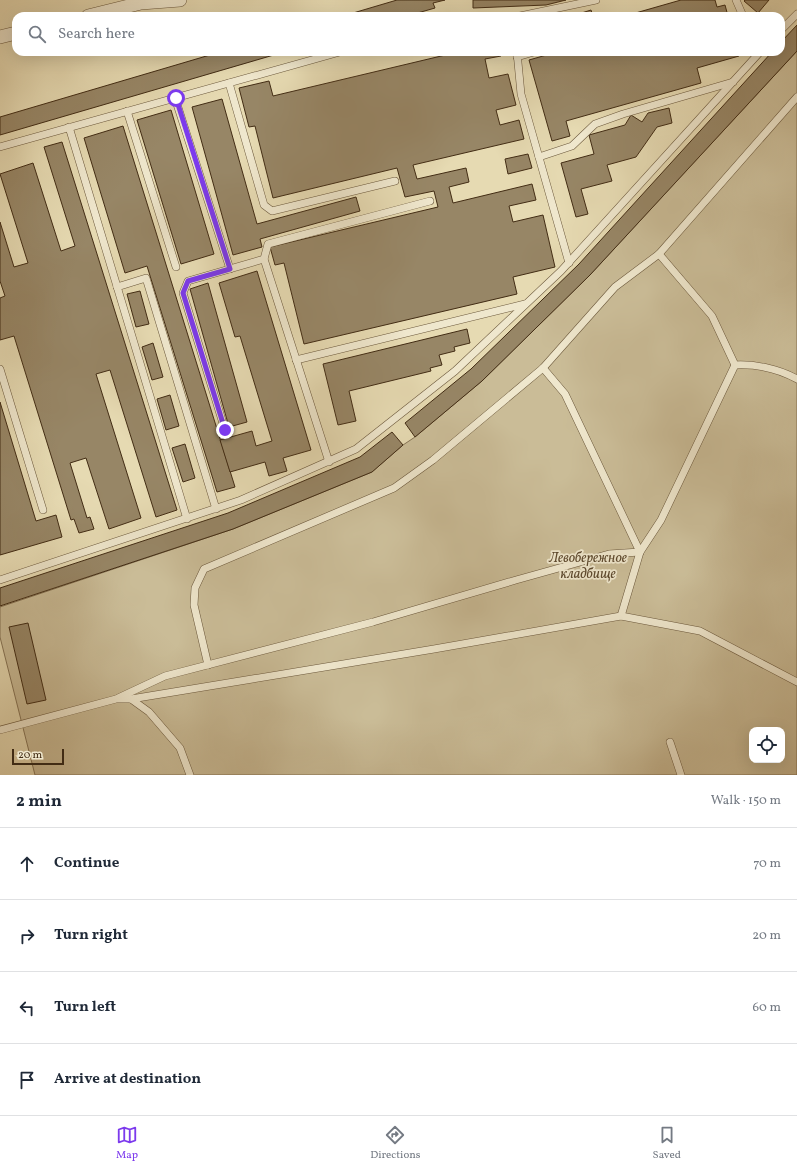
<!DOCTYPE html>
<meta charset="utf-8">
<style>
:root{--surface:#fff;--page:#f6f6f7;--text:#1f2937;--muted:#747a83;--line:#e0e1e3;--accent:#7c3aed}
body{margin:0;font-family:Vollkorn,serif;background:var(--page);color:var(--text)}
.controls{position:absolute;right:12px;bottom:12px;display:grid;overflow:hidden;border-radius:8px;box-shadow:0 4px 16px #0002}
.controls button{width:36px;height:36px;display:grid;place-items:center;padding:0;border:0;border-bottom:1px solid var(--line);background:var(--surface);color:var(--text);font:20px sans-serif}
.scale{position:absolute;left:12px;bottom:10px;width:52px;box-sizing:border-box;padding-left:4px;border:2px solid #422c14;border-top:0;font-size:11px;line-height:14px;white-space:nowrap;color:#422c14;-webkit-text-stroke:3px #efe7cd;paint-order:stroke}
.stop{position:absolute;width:12px;height:12px;margin:-9px;border:3px solid #7c3aed;border-radius:50%;background:#fff}
.stop.end{background:#7c3aed;border-color:#fff;box-shadow:0 1px 4px #0008}
.list{margin:0;padding:0;list-style:none}
h2{display:flex;justify-content:space-between;align-items:center;height:52px;margin:0;padding:0 16px;font-size:17px}
h2 small{font-size:13px;font-weight:400;color:var(--muted)}
.list li{display:grid;grid-template-columns:26px 1fr auto;gap:12px;align-items:center;box-sizing:border-box;height:72px;padding:0 16px;border-top:1px solid var(--line)}
.list b{display:block;font-size:15px;white-space:nowrap}
.list em{font-size:13px;font-style:normal;color:var(--muted)}
.icon{flex:none;width:22px;height:22px;fill:none;stroke:currentColor;stroke-width:2;stroke-linecap:round;stroke-linejoin:round}
.map{position:relative;flex:none;width:797px;height:775px;overflow:hidden}
.search{position:absolute;background:var(--surface);box-shadow:0 4px 16px #0002;left:12px;right:12px;top:12px;height:44px;display:flex;align-items:center;gap:10px;box-sizing:border-box;padding:0 14px;border-radius:12px;color:var(--muted);font-size:15px}
.sheet{height:340px;background:var(--surface)}
nav{display:flex;justify-content:space-around;align-items:center;box-sizing:border-box;height:56px;border-top:1px solid var(--line);background:var(--surface);font-size:11px;color:var(--muted)}
nav a{display:grid;justify-items:center;gap:2px}
nav .on{color:var(--accent)}
.map>svg:first-child{display:block}
</style>
<div class="map">
<svg width="797" height="775" viewBox="0 0 797 775">
<rect width="100%" height="100%" fill="#e6dab2"/>
<filter id="stains"><feTurbulence type="fractalNoise" baseFrequency=".005" numOctaves="4"/><feColorMatrix values="0 0 0 0 .2 0 0 0 0 .09 0 0 0 0 .02 0 0 0 .5 -.17"/></filter>
<radialGradient id="worn" r=".72"><stop offset=".6" stop-color="#630" stop-opacity="0"/><stop offset="1" stop-color="#630" stop-opacity=".3"/></radialGradient>
<path fill="#cabc97" stroke="#867456" fill-rule="evenodd" d="M797,51v724h-762l-35,-138v-30l233,-78 139,-57 31,-27 12,-8 67,-56 108,-106zM752,730h30v30h-30z"/>
<g fill="#978666" stroke="#422c14">
<path d="M397,0h48l-12,3 2,5 -28,8h-64z"/>
<path d="M473,0h93l-20,5 -73,3z"/>
<path d="M681,0h34l2,7 8,-2 3,11h-103z"/>
<path d="M745,0h24l-11,13 -14,-12z"/>
<path d="M591,10l2,6h-21z"/>
<path d="M797,25v26l-207,224 -108,106 -67,56 -10,-14 66,-54 108,-105 193,-212h9v-10z"/>
<path d="M220,52h64l-284,83v-18z"/>
<path d="M458,52h42l1,4 -16,3 4,19 19,-4 8,31 -20,5 4,15 19,-5 5,19 -111,26 4,14 49,-11 3,14 -20,5 4,16 79,-19 4,16 -27,6 4,16 30,-7 12,52 -42,10 4,17 -213,50 -20,-81 -9,2 -5,-18 168,-40 -4,-16 -29,6 -8,-29 -124,30 -18,-72 -6,1 -10,-39 30,-7 4,15z"/>
<path d="M557,52h180l2,4 -42,12 4,15 -135,38 4,15 -18,5 -23,-81z"/>
<path d="M222,99l35,125 99,-27 4,14 -100,28 2,8 -29,8 -41,-148z"/>
<path d="M669,108l3,15 -15,4 -21,30 -29,8 5,16 -31,8 7,25 -12,3 -15,-54 33,-9 -5,-19 36,-10 6,-10 11,7 6,-9z"/>
<path d="M171,110l43,144 -33,10 -44,-144z"/>
<path d="M123,126l112,361 -18,5 -70,-226 -22,7 -41,-135z"/>
<path d="M62,142l115,368 -21,7 -46,-147 -14,4 45,144 -32,11 -23,-71 -16,5 17,55 3,-1 4,12 -15,4 -5,-14 -3,1 -57,-184 -14,4v-42l5,-2 -5,-15v-59l14,45 14,-4 -28,-89 33,-11 28,88 14,-5 -31,-99z"/>
<path d="M528,154l4,14 -24,6 -3,-15z"/>
<path d="M257,271l54,179 -28,8 4,13 -18,5 -4,-14 -35,10 -10,-32 32,-9 4,15 16,-5 -32,-105 -5,1 -16,-54z"/>
<path d="M208,283l39,139 -18,5 -39,-138z"/>
<path d="M140,291l9,33 -13,3 -9,-33z"/>
<path d="M467,329l3,14 -16,4 1,4 -16,4 3,10 -12,3 1,3 -82,20 7,30 -18,4 -15,-61z"/>
<path d="M153,343l10,34 -11,3 -10,-33z"/>
<path d="M170,395l9,31 -13,4 -9,-31z"/>
<path d="M0,402l36,119 20,-6 6,22 -62,18z"/>
<path d="M392,432l11,13 -31,27 -139,57 -233,77v-18l228,-75 132,-56z"/>
<path d="M185,444l10,34 -12,4 -11,-34z"/>
<path d="M28,623l18,77 -19,4 -18,-77z"/>
</g>
<g fill="none" stroke-linecap="round" stroke-linejoin="round">
<g stroke="#6b583c" stroke-width="8">
<g id="lane">
<path d="M736,0l7,16"/>
<path d="M520,16l76,-16"/>
<path d="M781,30l16,-16"/>
<path d="M517,52l4,42 48,169"/>
<path d="M517,57l17,-5"/>
<path d="M229,83l35,122 8,6 123,-30"/>
<path d="M175,98l55,171"/>
<path d="M127,111l49,156"/>
<path d="M69,127l118,392"/>
<path d="M0,147l340,-95"/>
<path d="M539,157l33,-11 23,-22 28,-10 110,-32"/>
<path d="M659,254l53,62 23,49c21,-1 44,4 62,14"/>
<path d="M264,259l4,-15 162,-43"/>
<path d="M117,287l29,-9 70,231"/>
<path d="M296,360l229,-56"/>
<path d="M0,369l43,141"/>
<path d="M225,430l-42,-137 5,-12 76,-22 65,203"/>
<path d="M0,580l241,-80 115,-51 99,-78 106,-100 199,-219"/>
<path d="M621,616l19,-64 21,-32 74,-155"/>
<path d="M208,665l-14,-60 1,-17 9,-19 190,-81 39,-28 110,-92 72,-81 44,-33 138,-157"/>
<path d="M118,698l47,-22 208,-54 143,-42 93,-26 31,-2 -75,-158 -22,-26"/>
<path d="M131,699l18,13 31,36 10,27"/>
<path d="M0,730l116,-31h15l303,-50 187,-33 79,15 97,51"/>
<path d="M670,742l11,33"/>
</g>
</g>
<g stroke="#6b583c" stroke-width="14">
<g id="street">
<path d="M88,16l53,-13 39,-3"/>
<path d="M0,37l16,-4"/>
</g>
</g>
<use href="#lane" stroke="#efe7cd" stroke-width="7"/>
<use href="#street" stroke="#efe7cd" stroke-width="13"/>
</g>
<g fill="none" stroke-linecap="round" stroke-linejoin="round">
<path stroke="#7c3aed" stroke-width="5" d="M176,98l54,171 -42,12 -5,12 42,137"/>
</g>
<g text-anchor="middle" stroke-width="3.5" stroke-linejoin="round" paint-order="stroke">
<g font-size="14" font-style="italic" fill="#5d492e" stroke="#efe7cd">
<text x="588" y="562">Левобережное<tspan x="588" dy="16">кладбище</tspan></text>
</g>
</g>
<rect width="100%" height="100%" filter="url(#stains)"/>
<rect width="100%" height="100%" fill="url(#worn)"/>
</svg>
<div class="controls">
<button><svg class="icon" aria-label="locate" viewBox="0 0 24 24"><circle cx="12" cy="12" r="6"/><path d="M12 2v4M12 18v4M2 12h4M18 12h4"/></svg></button>
</div>
<div class="scale">20 m</div>
<div class="stop" style="left:176px;top:98px"></div>
<div class="stop end" style="left:225px;top:430px"></div>
<div class="search"><svg class="icon" aria-label="search" viewBox="0 0 24 24"><circle cx="10" cy="10" r="6"/><path d="M15 15l6 6"/></svg>Search here</div>
</div>
<section class="sheet">
<h2>2 min<small>Walk · 150 m</small></h2>
<ul class="list">
<li><svg class="icon" aria-label="ahead" viewBox="0 0 24 24"><path d="M12 20V5M6 11l6-6 6 6"/></svg><div><b>Continue</b></div><em>70 m</em></li>
<li><svg class="icon" aria-label="right" viewBox="0 0 24 24"><path d="M7 20v-9h11M14 6l5 5-5 5"/></svg><div><b>Turn right</b></div><em>20 m</em></li>
<li><svg class="icon" aria-label="left" viewBox="0 0 24 24"><path d="M17 20v-9H6M10 6l-5 5 5 5"/></svg><div><b>Turn left</b></div><em>60 m</em></li>
<li><svg class="icon" aria-label="arrive" viewBox="0 0 24 24"><path d="M6 21V4h12l-3 4 3 4H6"/></svg><div><b>Arrive at destination</b></div></li>
</ul>
</section>
<nav>
<a class="on"><svg class="icon" aria-label="map" viewBox="0 0 24 24"><path d="M3 6l6-2 6 2 6-2v14l-6 2-6-2-6 2zM9 4v14M15 6v14"/></svg>Map</a>
<a><svg class="icon" aria-label="directions" viewBox="0 0 24 24"><path d="M12 3l9 9-9 9-9-9zM9 14v-3h6M13 9l2 2-2 2"/></svg>Directions</a>
<a><svg class="icon" aria-label="saved" viewBox="0 0 24 24"><path d="M7 4h10v16l-5-4-5 4z"/></svg>Saved</a>
</nav>
